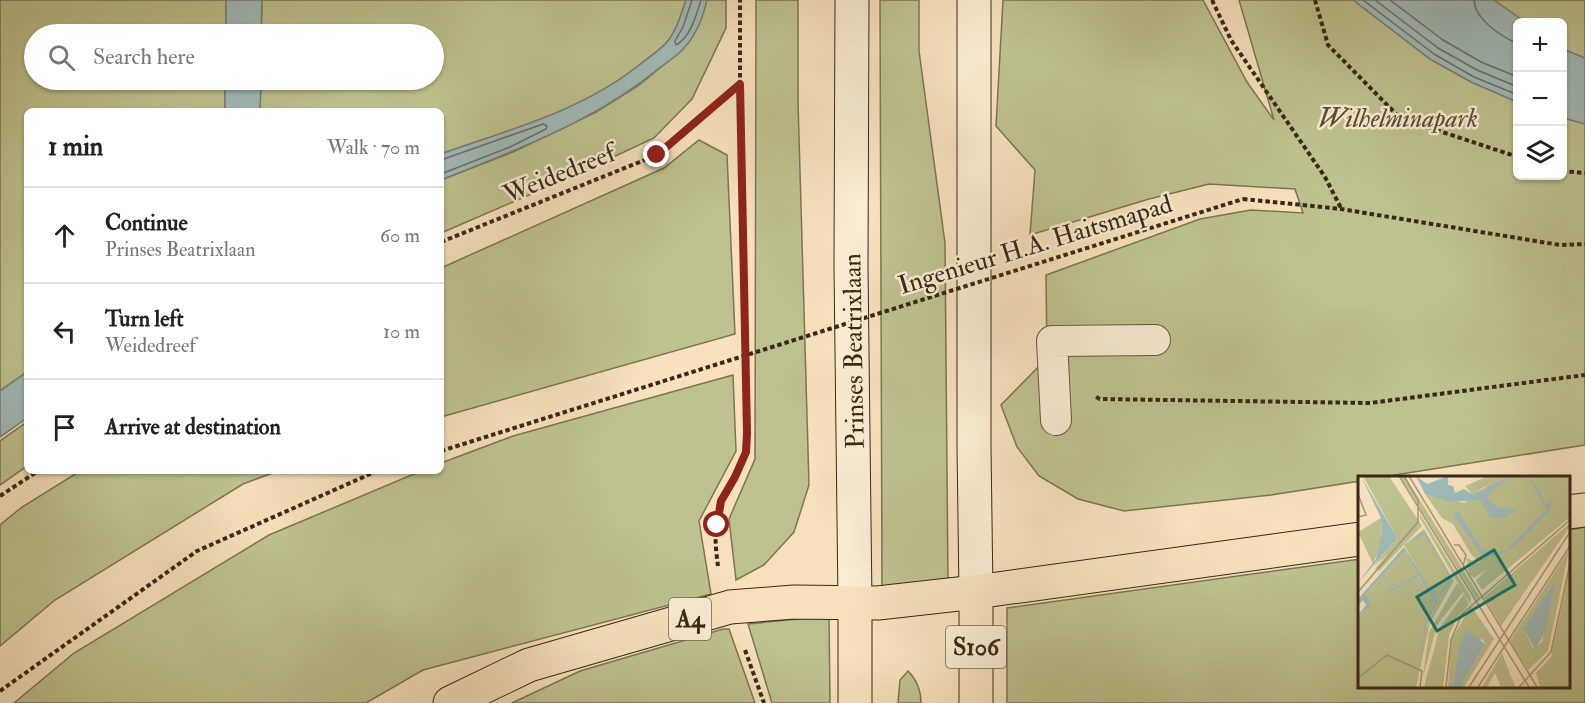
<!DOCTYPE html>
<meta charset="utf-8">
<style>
:root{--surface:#fff;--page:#f2f2f2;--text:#222;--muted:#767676;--line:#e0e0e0}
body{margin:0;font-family:"IM FELL Double Pica",serif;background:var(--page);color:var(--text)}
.controls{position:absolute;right:18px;top:18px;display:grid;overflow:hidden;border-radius:9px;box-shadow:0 2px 4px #0004}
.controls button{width:54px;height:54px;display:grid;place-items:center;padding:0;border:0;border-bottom:2px solid var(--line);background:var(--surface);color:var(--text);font:30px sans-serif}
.stop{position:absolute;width:18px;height:18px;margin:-14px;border:4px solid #8f2418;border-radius:50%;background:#fff}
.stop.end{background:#8f2418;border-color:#fff;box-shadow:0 2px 6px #0008}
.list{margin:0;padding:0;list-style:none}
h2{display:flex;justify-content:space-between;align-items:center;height:78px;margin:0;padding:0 24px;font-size:26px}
h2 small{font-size:20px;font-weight:400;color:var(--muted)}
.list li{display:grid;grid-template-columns:39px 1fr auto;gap:18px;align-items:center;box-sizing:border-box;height:96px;padding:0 24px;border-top:2px solid var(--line)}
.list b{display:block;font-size:22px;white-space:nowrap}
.list p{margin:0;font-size:20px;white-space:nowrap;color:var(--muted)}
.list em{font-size:20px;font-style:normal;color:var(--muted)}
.icon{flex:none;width:33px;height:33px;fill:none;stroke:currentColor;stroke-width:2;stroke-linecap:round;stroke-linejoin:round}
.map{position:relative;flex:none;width:1585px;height:703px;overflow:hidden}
.search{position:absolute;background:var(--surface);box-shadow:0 2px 4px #0004;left:24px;top:24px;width:420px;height:66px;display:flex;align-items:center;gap:15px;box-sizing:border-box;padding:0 21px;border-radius:33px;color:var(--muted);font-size:22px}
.panel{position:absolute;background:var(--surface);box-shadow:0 2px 4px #0004;left:24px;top:108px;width:420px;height:366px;border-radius:9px}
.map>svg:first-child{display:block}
</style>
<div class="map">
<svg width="1585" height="703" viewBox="0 0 1585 703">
<rect width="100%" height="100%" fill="#f6e1bc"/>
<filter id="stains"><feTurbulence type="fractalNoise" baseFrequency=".00333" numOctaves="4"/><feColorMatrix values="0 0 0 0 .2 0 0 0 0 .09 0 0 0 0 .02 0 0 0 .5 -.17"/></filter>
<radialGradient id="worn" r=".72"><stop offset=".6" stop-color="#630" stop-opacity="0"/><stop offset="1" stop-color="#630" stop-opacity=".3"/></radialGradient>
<g fill="#bec28f" stroke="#7c7553" stroke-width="1.5" fill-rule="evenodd">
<path d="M0,0h226v34h-192v46h191v31h-198v261l-27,19z"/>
<path d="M262,0h424c-5,14 -9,30 -19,42 -8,9 -19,16 -29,24 -57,45 -129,64 -197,88v-43h-181l1,-31h173v-46h-173z"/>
<path d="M707,0h19v28l-34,71 -38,39 -83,39 -130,56v-53l72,-28 83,-40 42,-26 45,-37z"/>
<path d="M756,0h42v102l11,383 -15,47 -30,33 -28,15 -7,-61 26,-60z"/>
<path d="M880,0h39v51l26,192 3,340 -66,8z"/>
<path d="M1003,0h200l44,82 27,38 -35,-120h346v445l-209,33h-16v3l-89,14 -147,16 -46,-12 -39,-23 -22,-29 -16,-42 46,-47 -1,-83 154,-56 51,-9 52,3 -8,-24 -86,-5 -60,15 -119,36 5,-65 -39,-44zM1518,22h44v154h-44z"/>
<path d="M699,140l28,15 8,179 -294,83v-149l223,-100z"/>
<path d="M733,375l3,76 -37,70 12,73 -288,76 -57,33h-352l60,-50 195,-118 152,-64h20v-8l72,-27z"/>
<path d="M27,422v44l-27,19v-44z"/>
<path d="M80,471h198l-35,13 -188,116 -55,46v-121l22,-18z"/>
<path d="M1585,527v176h-578v-95l353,-49v127h208l1,-156z"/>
<path d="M829,616l1,87h-58l-24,-79z"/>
<path d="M723,629h6l26,74h-243l68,-32z"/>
<path d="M908,671c9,9 13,19 13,32h-23l2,-23z"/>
</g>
<g fill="#a0bbba" stroke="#778079" stroke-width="1.5">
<path d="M226,0h36l-1,34h-35z"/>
<path d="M686,0h21c-4,17 -11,36 -24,49 -7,8 -17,14 -25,20 -64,52 -141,81 -217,111v-26c68,-24 140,-43 197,-88 10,-8 21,-15 29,-24 10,-12 14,-28 19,-42z"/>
<path d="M1353,0h141l31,22h-7l-1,80 -46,-20 -41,-23z"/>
<path d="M1563,49l22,9v66l-22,-6z"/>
<path d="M225,80h36l-1,31h-35z"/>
<path d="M27,372v46l-27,19v-46z"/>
</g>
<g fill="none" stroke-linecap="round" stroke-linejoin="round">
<g stroke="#6c7268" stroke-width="1.5">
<path d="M692,0l-9,27 -8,14 1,4c15,-8 20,-30 25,-45"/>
<path d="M1363,0l71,54 40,23 44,18"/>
<path d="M1375,0l63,48 39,22 41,17"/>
<path d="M1390,0l53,40 38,22 37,15"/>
<path d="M1474,0c1,20 27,36 44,44"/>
<path d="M441,160l102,-36 4,2 -1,3 -36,18 -69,27"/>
</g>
<g stroke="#685640" stroke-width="32">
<path id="lane" d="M1056,420l-4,-79 103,-1"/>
</g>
<g stroke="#392817" stroke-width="35">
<g id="secondary">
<path d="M852,0l-1,267 4,336"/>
<path d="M974,0v448l2,144"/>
</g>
</g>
<g stroke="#392817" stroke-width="35">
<g id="primary">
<path d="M976,592v111"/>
<path d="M855,603v100"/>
</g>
</g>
<g stroke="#392817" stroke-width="35">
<g id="highway">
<path d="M1568,512l17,-2"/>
<path d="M450,703l79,-38 201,-58 64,-5 84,1 98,-11 384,-53"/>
</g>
</g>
<g stroke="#392817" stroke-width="4" stroke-dasharray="4.5 3" stroke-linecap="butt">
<path d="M1212,0l19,40 94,137 16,31"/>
<path d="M1315,0l13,45 72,73 118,39"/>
<path d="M1562,171l23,2"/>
<path d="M1243,199l98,10 219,36 25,-1"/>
<path d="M441,242l216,-87 82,-71"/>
<path d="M1096,397l4,2 270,4 215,-28"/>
<path d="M0,496l38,-25"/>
<path d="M718,566c-3,-21 -5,-47 4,-67 13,-27 23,-34 25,-66l-7,-349v-84"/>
<path d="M745,650l19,53"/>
<path d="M0,691l197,-140 180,-80"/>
</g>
<use href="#lane" stroke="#f9ecd3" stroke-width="30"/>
<use href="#secondary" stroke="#f9ecd3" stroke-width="33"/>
<use href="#primary" stroke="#f6e1bc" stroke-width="33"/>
<use href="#highway" stroke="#f6e1bc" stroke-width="33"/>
<path stroke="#392817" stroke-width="4" stroke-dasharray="4.5 3" stroke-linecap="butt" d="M441,451l802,-252"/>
</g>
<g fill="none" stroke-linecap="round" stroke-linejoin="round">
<path stroke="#8f2418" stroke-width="8" d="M657,155l83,-71 7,349 -1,19 -11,25 -14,24 -4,24"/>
</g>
<g text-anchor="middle" stroke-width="5" stroke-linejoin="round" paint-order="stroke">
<g fill="#f9ecd3" stroke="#73634f" stroke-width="1.5">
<rect x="669" y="598" width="42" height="42" rx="4.5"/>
<rect x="946" y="626" width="60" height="42" rx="4.5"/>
</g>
<g font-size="24" font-weight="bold" fill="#392817">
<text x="690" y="627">A4</text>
<text x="976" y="655">S106</text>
</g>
<g font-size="26" font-style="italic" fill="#5a4e35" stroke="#f9ecd3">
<text x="1398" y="127">Wilhelminapark</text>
</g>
<g font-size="26" fill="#392817" stroke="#f9ecd3">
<text transform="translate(559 173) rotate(-22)" y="9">Weidedreef</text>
<text transform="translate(1035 244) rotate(-17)" y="9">Ingenieur H.A. Haitsmapad</text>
<text transform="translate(853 351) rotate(-91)" y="9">Prinses Beatrixlaan</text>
</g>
</g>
<g transform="translate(1358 476)">
<rect width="212" height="212" fill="#f6e1bc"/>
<path d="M5,0h26l33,50 -43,45 -4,-2 12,-14 -14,12 24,-29zM42,0h5l75,121 -3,3zM130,0h81v42l-87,72 -6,-10 11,-11 -13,9 -5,-4 -3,-16 15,6 -10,-10 -18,-30 -11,-6 -17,-24 39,9 26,-19 -18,10 -7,-8zM62,38l51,83 -1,7 -50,-86zM23,42l1,23 -9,23 -15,-32zM211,48v4l-68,98 -17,-29zM66,53l30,52 -24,42 -14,64h-58v-72l13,-9 -5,-12 14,-16 10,15 29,-17 5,9 -46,26 47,-26 10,17 -14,39 16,-39 13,-18 -14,17 -32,-56zM211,74l-21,101 -20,19 -18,-29zM198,103l-14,63 -9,6 -10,-20zM47,75l12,23 -28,17 -8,-14zM211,96v115h-29l-4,-14 15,-16zM99,107l6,9 -26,33 -14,52 6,-45zM106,118l5,11 -12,12 -8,19 -6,51h-19l16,-60zM113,130l23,33 -30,48h-3l24,-43 -2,-5 -24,8 -6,40h-5l3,-47zM144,177l13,34h-14l-6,-14 -8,14h-5z" fill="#bec28f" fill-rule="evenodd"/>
<path d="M3,0l36,62 -39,45 18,-24 6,-26 -1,-15zM58,0l11,8 21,-8v9l5,1 2,7 9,-4 8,5 40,-18 -22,16 -2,7 10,9 19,1 -13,9h-13l-11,-18 -30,2 -25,-8zM170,0l11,14 7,14 7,-5 -4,12 -32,34 -19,11 -15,1 -28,-40v-5h4l23,37 12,4 12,-3 40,-40zM63,56l5,2 26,44 -3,7 -12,17 -10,22 -8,42 6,-42 10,-22 -10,-16 -47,25 46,-26 -5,-9 -29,17 -10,-15 -14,16 6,12 -14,9 8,-10 -3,-5 -5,5v-6l46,-52 33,53 13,-23 -26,-43 -14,9zM47,75l12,23 -28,17 -8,-14zM198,103l-11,54 -10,16 -12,-21zM109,154l18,14 -24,43h-8l6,-40z" fill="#a0bbba" fill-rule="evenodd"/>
<path fill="none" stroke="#aa977a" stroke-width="1.5" d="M41,0l130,211M51,0l128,211M0,18l8,21 -8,2M96,69h5l7,10 -3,11M0,116l60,-70v-22l-14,-24M0,202l29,-23 35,16 -2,16M88,211l5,-47 11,-26 108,-94M111,211l101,-155M120,211l92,-141M161,211l32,-35 19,-89"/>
<path fill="#0f766e" fill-opacity="0.15" stroke="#0f766e" stroke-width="3" d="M136,74l21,35 -78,46 -20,-34z"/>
<rect width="212" height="212" fill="none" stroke="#392817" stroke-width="3"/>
</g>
<rect width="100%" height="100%" filter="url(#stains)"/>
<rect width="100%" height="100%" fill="url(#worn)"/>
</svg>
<div class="controls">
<button>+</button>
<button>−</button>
<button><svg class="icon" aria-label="layers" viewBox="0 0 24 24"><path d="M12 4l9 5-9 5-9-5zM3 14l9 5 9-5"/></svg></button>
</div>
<div class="stop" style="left:717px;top:525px"></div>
<div class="stop end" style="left:657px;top:155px"></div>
<div class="search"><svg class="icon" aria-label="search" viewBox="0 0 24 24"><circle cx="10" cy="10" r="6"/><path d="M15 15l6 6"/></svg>Search here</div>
<section class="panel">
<h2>1 min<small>Walk · 70 m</small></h2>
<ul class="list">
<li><svg class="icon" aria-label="ahead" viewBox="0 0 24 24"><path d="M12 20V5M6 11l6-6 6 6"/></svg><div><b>Continue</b><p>Prinses Beatrixlaan</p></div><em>60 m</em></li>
<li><svg class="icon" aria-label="left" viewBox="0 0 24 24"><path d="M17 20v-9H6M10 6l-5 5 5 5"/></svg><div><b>Turn left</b><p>Weidedreef</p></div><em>10 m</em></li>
<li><svg class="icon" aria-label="arrive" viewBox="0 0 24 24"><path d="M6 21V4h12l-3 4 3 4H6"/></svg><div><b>Arrive at destination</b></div></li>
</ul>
</section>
</div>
